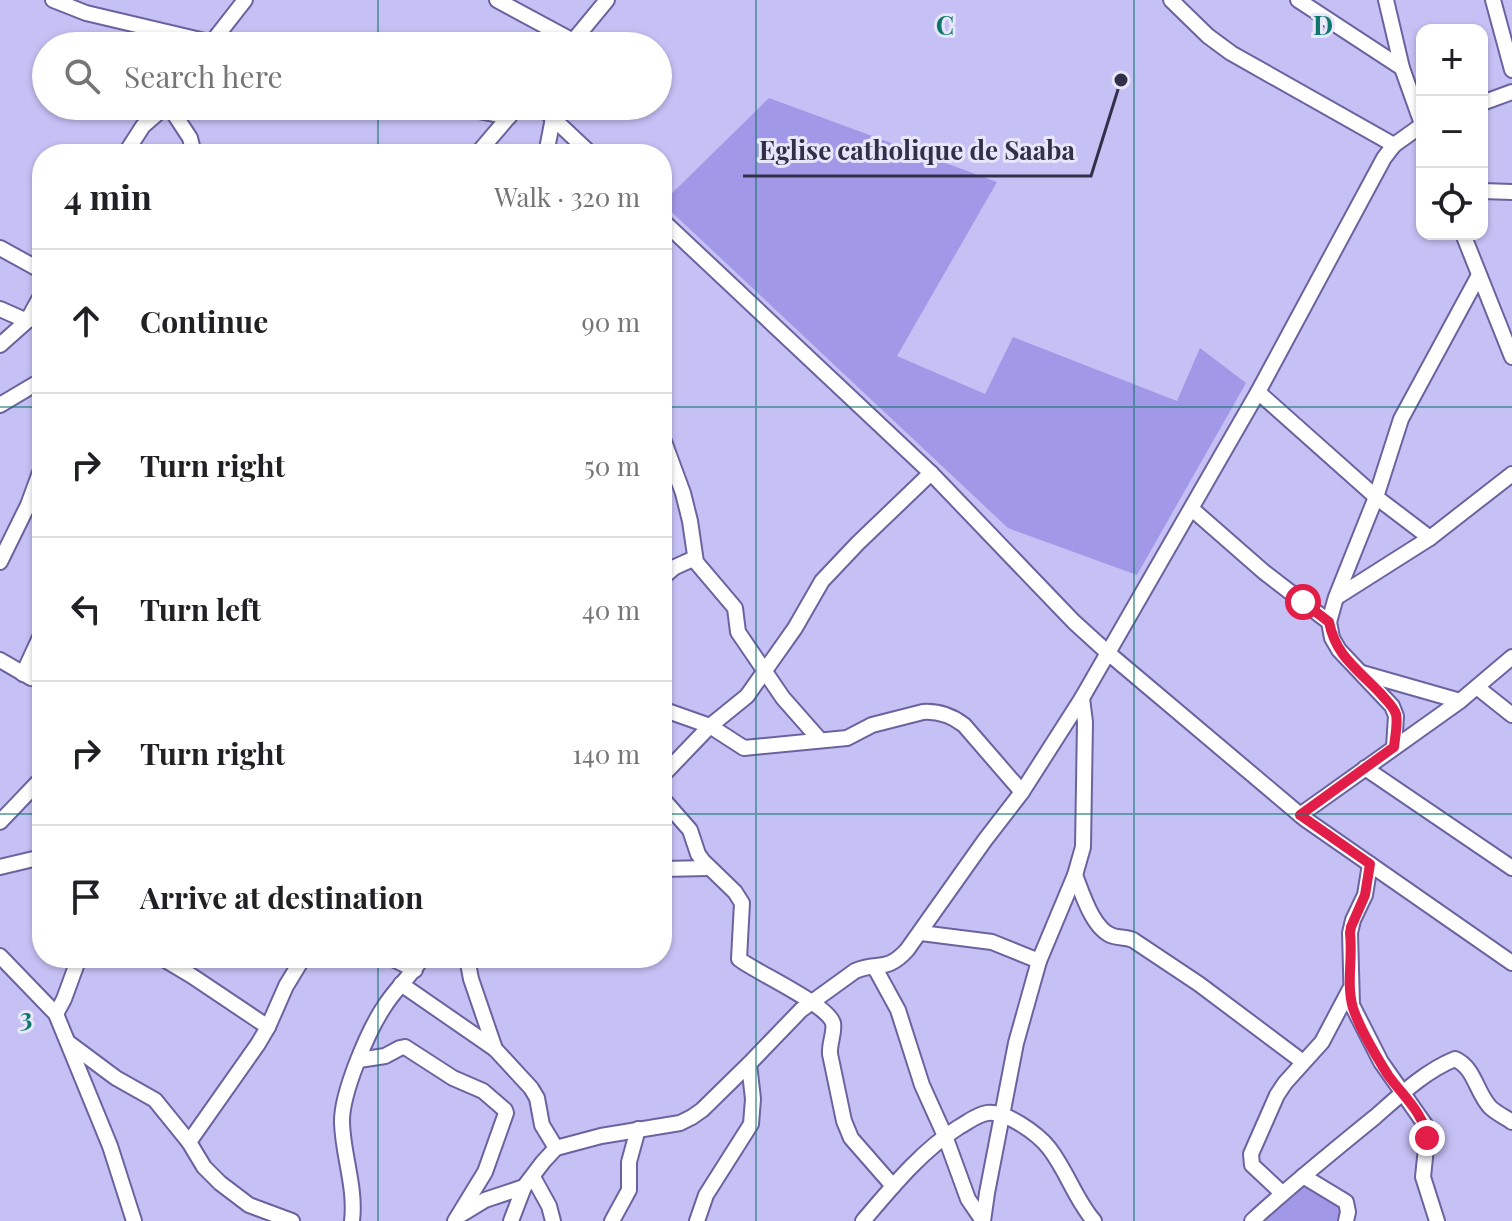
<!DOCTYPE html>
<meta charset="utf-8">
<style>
:root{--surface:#fff;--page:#f6f6f6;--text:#202124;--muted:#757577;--line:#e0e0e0}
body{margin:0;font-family:"Playfair Display",serif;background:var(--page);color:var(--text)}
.controls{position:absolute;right:24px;top:24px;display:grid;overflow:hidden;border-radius:16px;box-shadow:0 2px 6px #0004}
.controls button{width:72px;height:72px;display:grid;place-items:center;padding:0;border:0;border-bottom:2px solid var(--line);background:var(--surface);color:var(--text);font:40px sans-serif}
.stop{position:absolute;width:24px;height:24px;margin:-18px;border:6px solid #e11d48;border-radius:50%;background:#fff}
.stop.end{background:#e11d48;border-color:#fff;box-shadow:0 2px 8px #0008}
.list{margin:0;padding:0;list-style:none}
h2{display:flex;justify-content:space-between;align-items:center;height:104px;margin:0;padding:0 32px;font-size:34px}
h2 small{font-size:26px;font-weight:400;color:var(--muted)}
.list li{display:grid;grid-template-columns:52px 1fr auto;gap:24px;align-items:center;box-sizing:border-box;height:144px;padding:0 32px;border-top:2px solid var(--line)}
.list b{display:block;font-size:30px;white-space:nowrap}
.list em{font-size:26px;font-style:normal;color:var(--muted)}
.icon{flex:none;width:44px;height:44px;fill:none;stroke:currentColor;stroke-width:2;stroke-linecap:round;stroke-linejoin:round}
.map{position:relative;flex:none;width:1512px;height:1221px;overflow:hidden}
.search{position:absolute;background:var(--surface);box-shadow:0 2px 6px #0004;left:32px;top:32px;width:640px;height:88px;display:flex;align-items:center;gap:20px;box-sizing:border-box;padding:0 28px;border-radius:44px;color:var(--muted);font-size:30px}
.panel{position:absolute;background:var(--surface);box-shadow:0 2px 6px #0004;left:32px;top:144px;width:640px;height:824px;border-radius:32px}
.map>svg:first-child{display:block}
</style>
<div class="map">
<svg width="1512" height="1221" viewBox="0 0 1512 1221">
<rect width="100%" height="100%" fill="#c5c1f5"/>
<g fill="#a198e7">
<path d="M769,98l228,84 -100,174 88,38 28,-57 164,64 23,-53 46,35 -109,192 -129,-47 -346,-325z"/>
<path d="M1301,1180l53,32 -3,9h-101z"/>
</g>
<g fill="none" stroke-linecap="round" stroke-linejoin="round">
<g stroke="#6a639f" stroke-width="18">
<g id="minor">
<path d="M53,0l33,13 140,33"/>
<path d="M497,0l76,41"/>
<path d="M1171,0l37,36 23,17 163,92"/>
<path d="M1298,0l104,68"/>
<path d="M1386,0l16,68 20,56"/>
<path d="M1493,0l19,70"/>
<path d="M209,46l36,-46"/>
<path d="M569,46l38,-46"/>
<path d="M1482,103l30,-11"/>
<path d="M169,106l21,32 4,16"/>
<path d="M453,106l56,11"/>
<path d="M540,106l51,48"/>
<path d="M125,154l18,-28 23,-20"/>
<path d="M477,154l41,-48"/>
<path d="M546,154l7,-36"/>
<path d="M1482,191l30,1"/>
<path d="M662,220l269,253 143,149 33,30 198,167 207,144"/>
<path d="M1463,234l49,123"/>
<path d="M0,248l42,23"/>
<path d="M0,309l27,12"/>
<path d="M0,345l27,-24 15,-27"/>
<path d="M1258,392l118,105 54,41"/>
<path d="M0,405l42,-25"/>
<path d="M662,436l21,57 7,28 6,41 39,46 3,24 45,66 37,42"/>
<path d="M1192,509l72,63 65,50 3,16 7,12 53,56 4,10 -2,31"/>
<path d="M0,562l28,-57 14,-38"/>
<path d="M662,578l13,-11 20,-9"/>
<path d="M1337,597l93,-59 82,-64"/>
<path d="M1329,622l7,-25 40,-100 25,-78 78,-144"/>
<path d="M0,660l31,18 11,2"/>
<path d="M1362,673l98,28"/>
<path d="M23,674l19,-41"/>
<path d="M1478,688l34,27"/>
<path d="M662,709l48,17 34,22 103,-10 25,-13 51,-13c14,-1 29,4 41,13l58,67"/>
<path d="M1365,768l147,100"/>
<path d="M662,776l48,-50 37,-30 48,-68 27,-47 36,-38 73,-70"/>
<path d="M662,798l28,32 8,24 5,7 32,31 7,11 -3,56c18,14 88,45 94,64 2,9 -4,21 -3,31l14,67 7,17 42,48"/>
<path d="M1300,815l160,-114 52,-44"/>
<path d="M0,822l42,-44"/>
<path d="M1370,864l-5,31 -12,25 -3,13 2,72 29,57 45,64 1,12 -4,39 14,44"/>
<path d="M0,867l42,-10"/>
<path d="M662,869l47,-1"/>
<path d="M1075,875c7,18 18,55 38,61 7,2 13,1 20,4l66,44 104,78"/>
<path d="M921,933l71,9 47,19"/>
<path d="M0,956l56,58 54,132 24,75"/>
<path d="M162,958l30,18 76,51"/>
<path d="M391,958l24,12"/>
<path d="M467,958l4,21 24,70 36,39 6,10 5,27 14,23"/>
<path d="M875,968l23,42 24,75 23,51 23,63 15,22"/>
<path d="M401,984l94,65"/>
<path d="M56,1014l8,-15 15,-41"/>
<path d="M69,1043l47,35 39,22 34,42 15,25 16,16 29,22 43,16"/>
<path d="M359,1060l26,-4 15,-8 5,-1 48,31 30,13 22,19 1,3 -21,59 -30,49"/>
<path d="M189,1142l69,-98 10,-17 18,-41 17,-28"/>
<path d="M1303,1176l43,26 2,10 -2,9"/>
<path d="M533,1177l16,29 4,15"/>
<path d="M1282,1193l-30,-28 -1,-11 26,-59 8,-12 37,-41 28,-53"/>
<path d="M462,1214l23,-14 39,-13"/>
<path d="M352,1221c4,-34 -9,-65 -10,-98 -1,-29 26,-92 42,-116 11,-18 27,-31 38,-49"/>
<path d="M511,1221l13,-34 19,-25 13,-14 45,-12 79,-13 12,-6 10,-7 47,-46 52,-54 54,-39c23,-10 31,2 52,-21l78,-110 37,-48 60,-94 176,-306 126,-234 10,-13 28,-20"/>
<path d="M612,1221l17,-31v-28l9,-33"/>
<path d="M697,1221l9,-26 45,-71 2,-25 -4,-35"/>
<path d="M863,1221c29,-34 58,-70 96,-94 9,-5 17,-12 28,-14 18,-3 51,21 62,35 18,23 26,51 45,73"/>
<path d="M983,1221l4,-28 29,-150 23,-82 36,-86 8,-28 2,-125 -3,-24"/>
<path d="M1252,1221c39,-36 81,-70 123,-104 24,-21 50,-46 80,-58 20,9 21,33 35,48 6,6 15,10 22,15"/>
</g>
</g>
<use href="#minor" stroke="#fff" stroke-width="14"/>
</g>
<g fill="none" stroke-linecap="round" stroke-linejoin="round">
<path stroke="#e11d48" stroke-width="10" d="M1303,602l26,20c7,35 29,47 52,72 5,6 12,12 15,20 2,10 -1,23 -2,33l-94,68 70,49 -5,31 -14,32 -1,6c3,25 -4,51 3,75 7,21 23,48 35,67 14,20 36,38 39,63"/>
</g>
<path fill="none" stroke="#0f766e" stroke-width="2" stroke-opacity="0.55" d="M378,0v46M756,0v1221M1134,0v1221M378,106v48M0,407h42M662,407h850M0,814h42M662,814h850M378,958v263"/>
<g font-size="26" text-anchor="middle" font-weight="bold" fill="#0f766e" stroke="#e7e6fa" stroke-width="6" stroke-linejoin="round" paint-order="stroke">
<text x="945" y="35">C</text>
<text x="1323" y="35">D</text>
<text x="26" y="1027">3</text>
</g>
<path fill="none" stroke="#322f49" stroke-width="3" d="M1121 80L1091 176H743"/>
<circle fill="#322f49" stroke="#e7e6fa" stroke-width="3" cx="1121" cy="80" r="8"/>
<g font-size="26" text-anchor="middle" font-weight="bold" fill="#322f49" stroke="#e7e6fa" stroke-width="6" stroke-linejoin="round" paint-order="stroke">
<text x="917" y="160">Eglise catholique de Saaba</text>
</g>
</svg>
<div class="controls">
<button>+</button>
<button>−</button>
<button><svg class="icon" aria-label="locate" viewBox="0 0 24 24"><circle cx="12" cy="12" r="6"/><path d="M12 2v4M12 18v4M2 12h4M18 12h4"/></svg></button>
</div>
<div class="stop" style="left:1303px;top:602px"></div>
<div class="stop end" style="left:1427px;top:1138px"></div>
<div class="search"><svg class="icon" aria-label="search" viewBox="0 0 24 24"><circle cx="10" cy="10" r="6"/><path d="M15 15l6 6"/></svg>Search here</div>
<section class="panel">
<h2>4 min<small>Walk · 320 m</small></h2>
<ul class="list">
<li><svg class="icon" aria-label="ahead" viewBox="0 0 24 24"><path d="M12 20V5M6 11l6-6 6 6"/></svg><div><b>Continue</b></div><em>90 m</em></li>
<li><svg class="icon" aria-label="right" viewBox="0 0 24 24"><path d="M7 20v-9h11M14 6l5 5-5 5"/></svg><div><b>Turn right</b></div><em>50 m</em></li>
<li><svg class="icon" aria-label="left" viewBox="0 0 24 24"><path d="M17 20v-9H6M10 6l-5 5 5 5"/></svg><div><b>Turn left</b></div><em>40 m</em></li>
<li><svg class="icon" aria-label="right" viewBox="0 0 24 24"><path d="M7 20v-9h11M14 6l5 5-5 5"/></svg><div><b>Turn right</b></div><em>140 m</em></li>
<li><svg class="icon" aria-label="arrive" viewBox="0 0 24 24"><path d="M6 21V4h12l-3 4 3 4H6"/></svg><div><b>Arrive at destination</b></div></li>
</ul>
</section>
</div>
